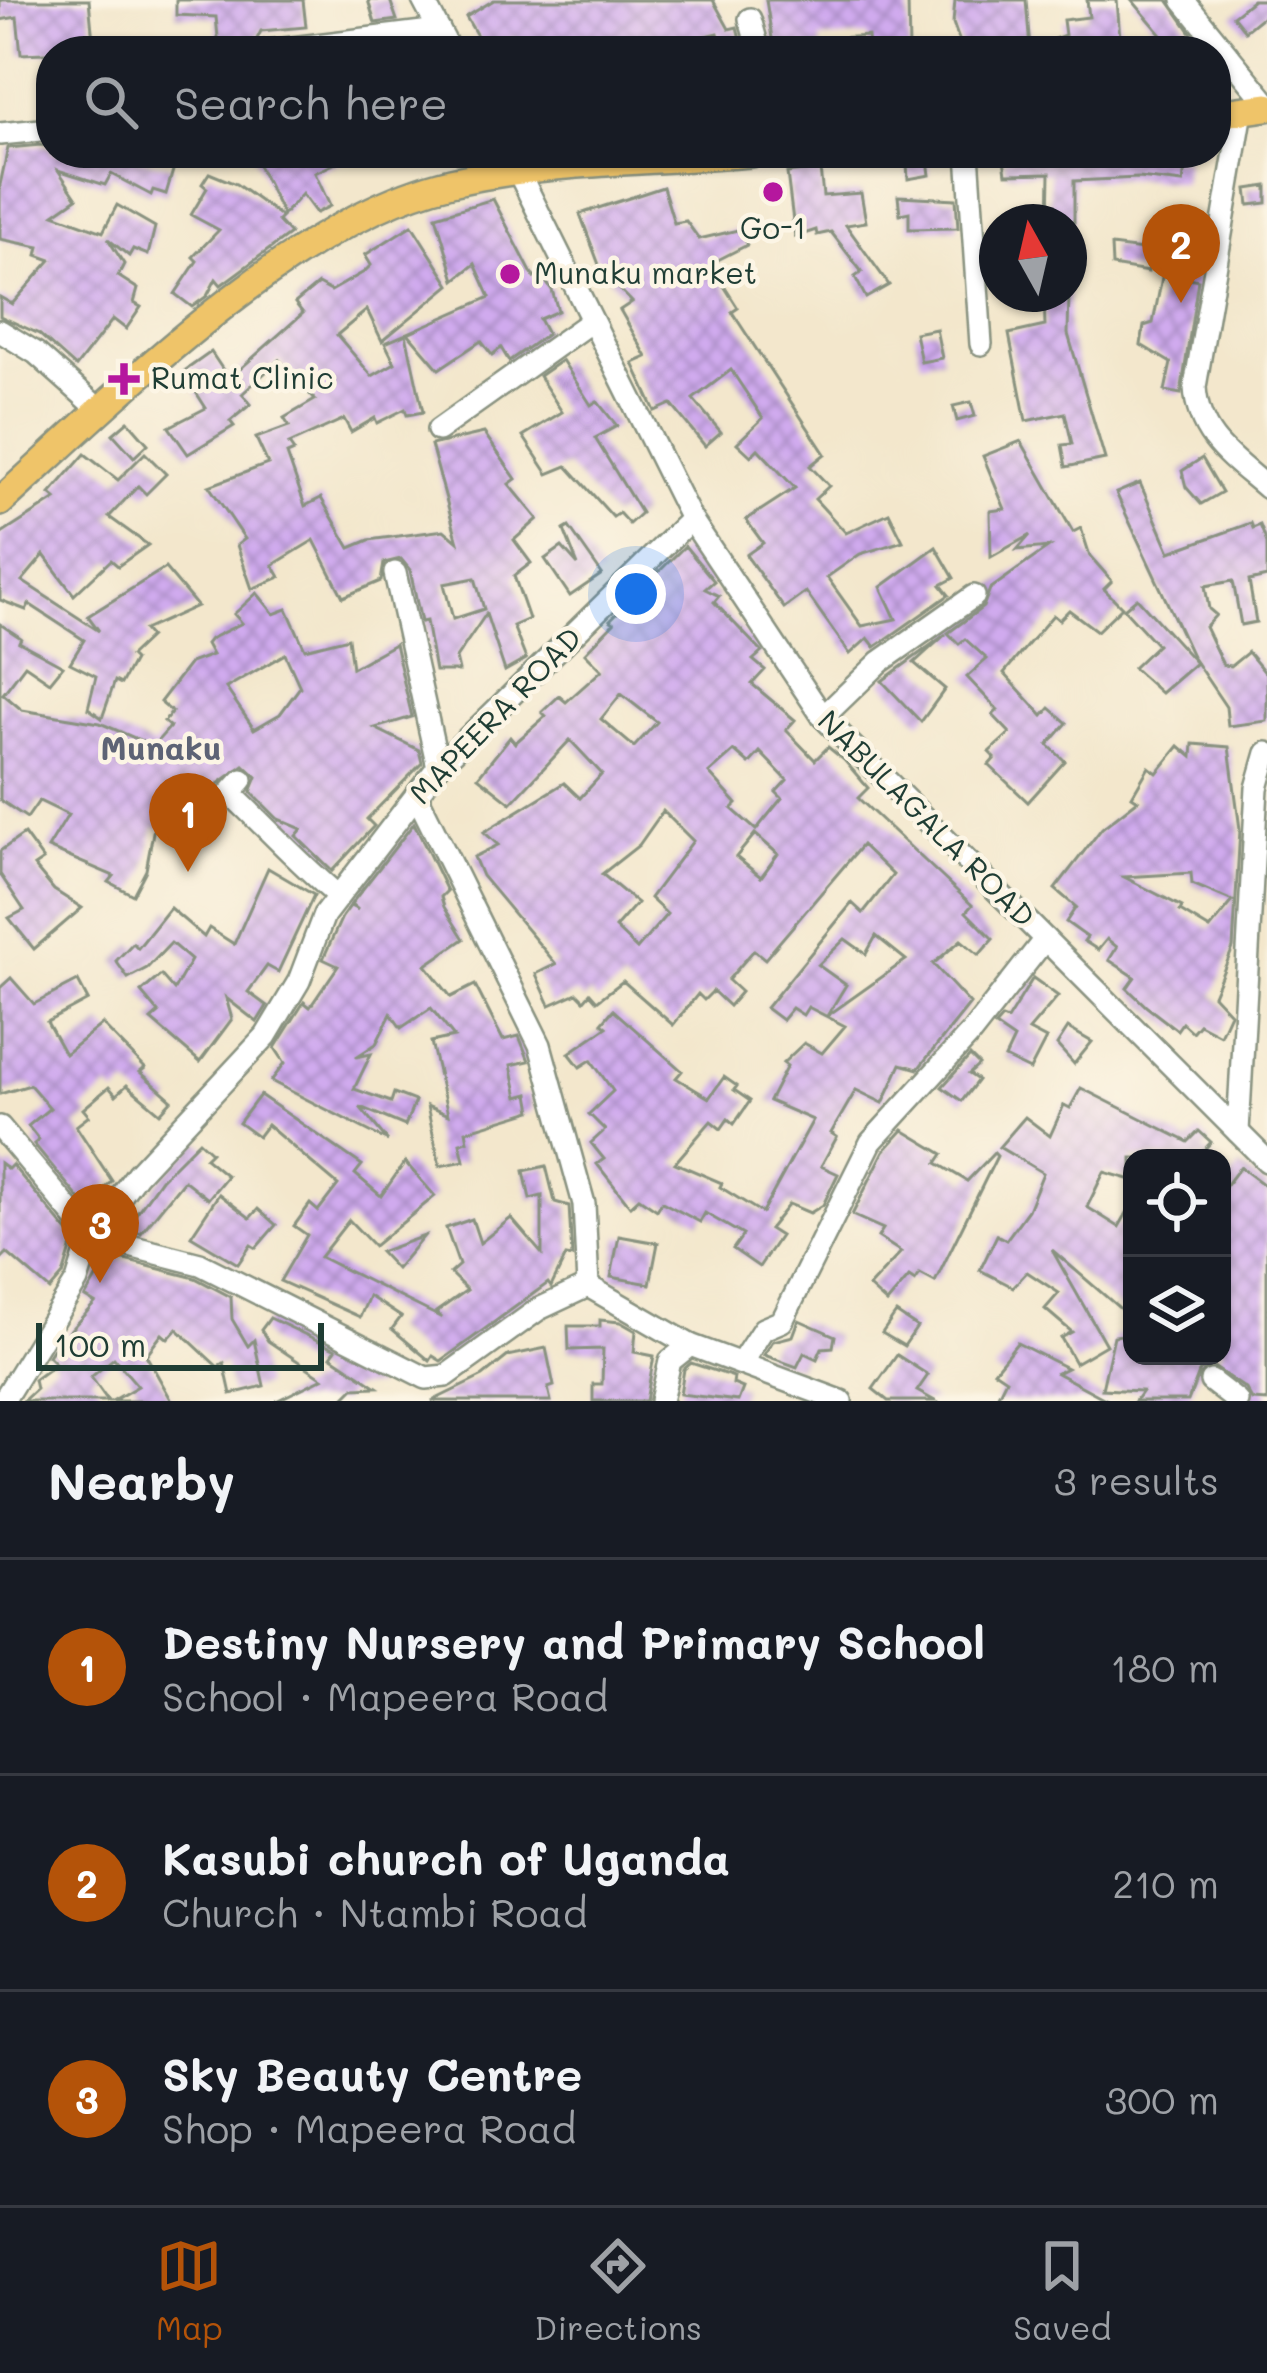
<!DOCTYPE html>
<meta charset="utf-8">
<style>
:root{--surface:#171b24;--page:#20242c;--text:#f1f3f6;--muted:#9ea1a6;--line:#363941;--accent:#b45309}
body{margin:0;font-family:Mali,sans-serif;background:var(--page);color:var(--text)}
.controls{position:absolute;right:36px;bottom:36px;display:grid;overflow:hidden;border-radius:24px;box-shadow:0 3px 9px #0004}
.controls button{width:108px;height:108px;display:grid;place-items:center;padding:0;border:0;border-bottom:3px solid var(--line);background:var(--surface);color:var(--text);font:60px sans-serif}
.compass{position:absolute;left:979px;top:204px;width:108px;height:108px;border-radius:50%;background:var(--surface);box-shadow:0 3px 9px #0004;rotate:352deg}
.scale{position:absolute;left:36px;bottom:30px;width:288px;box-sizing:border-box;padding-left:12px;border:6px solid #1f3d34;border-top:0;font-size:33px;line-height:42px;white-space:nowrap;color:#1f3d34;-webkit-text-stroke:9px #fcf5e5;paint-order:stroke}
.you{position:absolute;left:636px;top:594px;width:42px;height:42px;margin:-30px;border:9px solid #fff;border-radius:50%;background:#1a73e8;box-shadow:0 0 0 18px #1a73e833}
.badge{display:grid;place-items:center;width:78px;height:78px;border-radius:50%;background:var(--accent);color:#fff;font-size:39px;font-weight:700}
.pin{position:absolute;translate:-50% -99px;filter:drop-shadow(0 3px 6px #0008)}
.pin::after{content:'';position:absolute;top:63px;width:42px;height:36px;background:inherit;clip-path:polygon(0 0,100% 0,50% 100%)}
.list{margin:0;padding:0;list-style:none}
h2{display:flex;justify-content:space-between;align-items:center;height:156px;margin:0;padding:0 48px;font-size:51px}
h2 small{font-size:39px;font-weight:400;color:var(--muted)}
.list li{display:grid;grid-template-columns:78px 1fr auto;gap:36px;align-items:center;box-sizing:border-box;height:216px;padding:0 48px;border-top:3px solid var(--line)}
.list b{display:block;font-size:45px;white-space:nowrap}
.list p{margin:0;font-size:39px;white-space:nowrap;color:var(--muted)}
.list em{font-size:39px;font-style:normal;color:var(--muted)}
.icon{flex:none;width:66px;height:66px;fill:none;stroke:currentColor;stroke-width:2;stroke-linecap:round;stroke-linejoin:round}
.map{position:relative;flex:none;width:1267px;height:1401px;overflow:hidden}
.search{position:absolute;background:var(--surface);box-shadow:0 3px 9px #0004;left:36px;right:36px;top:36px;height:132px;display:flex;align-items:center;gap:30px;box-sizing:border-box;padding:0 42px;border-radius:48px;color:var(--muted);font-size:45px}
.sheet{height:804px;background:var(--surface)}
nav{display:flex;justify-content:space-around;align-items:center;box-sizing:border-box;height:168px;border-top:3px solid var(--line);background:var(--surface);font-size:33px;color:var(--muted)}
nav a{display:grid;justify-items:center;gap:6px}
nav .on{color:var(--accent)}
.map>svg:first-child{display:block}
</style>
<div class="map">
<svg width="1267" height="1401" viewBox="0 0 1267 1401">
<defs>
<pattern id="building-cross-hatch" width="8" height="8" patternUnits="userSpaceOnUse" patternTransform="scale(3)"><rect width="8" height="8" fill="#d0aaee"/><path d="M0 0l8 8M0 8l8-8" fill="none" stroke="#a88cc2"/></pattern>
</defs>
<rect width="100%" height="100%" fill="#fcf5e5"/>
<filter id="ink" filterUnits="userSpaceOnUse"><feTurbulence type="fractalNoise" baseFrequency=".00833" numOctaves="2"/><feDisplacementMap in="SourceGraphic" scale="24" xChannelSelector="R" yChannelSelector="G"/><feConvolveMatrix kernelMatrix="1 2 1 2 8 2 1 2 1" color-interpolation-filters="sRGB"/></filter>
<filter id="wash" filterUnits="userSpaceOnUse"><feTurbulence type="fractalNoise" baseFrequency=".004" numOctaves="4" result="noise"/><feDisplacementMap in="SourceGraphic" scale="48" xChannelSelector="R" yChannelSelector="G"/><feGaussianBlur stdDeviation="2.7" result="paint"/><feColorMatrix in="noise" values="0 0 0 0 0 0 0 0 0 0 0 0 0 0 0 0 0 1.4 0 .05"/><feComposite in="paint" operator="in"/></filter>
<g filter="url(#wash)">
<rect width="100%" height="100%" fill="#f3e7cc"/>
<g id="blocks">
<g fill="url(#building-cross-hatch)" fill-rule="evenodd">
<path d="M0,0h89l5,51 -73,3 -4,-37 -17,3z"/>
<path d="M176,0h127l3,27 -45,4 -8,16h-34l-3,-30 -40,-2z"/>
<path d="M368,0h22l7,20 -22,3z"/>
<path d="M494,0h219l16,29 8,-2 6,24h-20l-5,-18 -32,8 3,10h-60l-2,-8 -36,8h-69l-7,-14 -29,14 -20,-34z"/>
<path d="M766,0h142l1,51h-40l-1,-15 -48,3 1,9 -47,3z"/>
<path d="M955,0h71l4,48 35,-13 -2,-15 26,-3 -2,-17h30l4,51h-158l-10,-28z"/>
<path d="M1132,0h36l36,51h-80l37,-17z"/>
<path d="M1253,0h14v13l-22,18 -12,-15z"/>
<path d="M41,145l10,2v6h85l-2,5 40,9 -8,27 -13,-4 -2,5 -40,-21 -6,11 -47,-15 19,28 -23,16 49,18 14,-27 38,22 -7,28 -15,-6 -4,7 -21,-17 16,25 -6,12 20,13 -4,14 7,4 -15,22 -13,-10 -37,48 -37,-33 -39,-18v-19l12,7 39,-44 -14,-5 2,-8 -39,-8v-54l8,-37z"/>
<path d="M252,153h105l-42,20 15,33 -14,7 -14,-19 -19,21z"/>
<path d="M1031,153h92l63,7 -3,23 -44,-5 -65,3v41h-25l1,-49 -44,1 -2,-15z"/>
<path d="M928,160l2,15 -22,4 -1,-16z"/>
<path d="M820,169l3,27 38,-3 5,29 -20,3 43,60 -23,13 -11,-21 7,-5 -31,-40 -14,3 -1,-5 -21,7 -8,-64z"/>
<path d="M209,173l27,11 46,33 -4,4 12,13 -69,51 -5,-6 -9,17 -15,11 -17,-13 22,-33 -4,-4 26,-27 -28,-15 16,-27 -5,-4z"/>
<path d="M1267,186v17l-18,2 -2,-16z"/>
<path d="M663,187l11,36 12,-2 13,18 43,-10 5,16 -37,19 28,44 -6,4 93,142 -15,12 19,20 -14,13 31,34 43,-20 14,28 -43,13 -33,23 35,49 34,-7 -15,-32 55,-40 18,31 -13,7 8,10 -74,52 -7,-9 -18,16 -44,-62 -22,16 -38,-53 17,-12 -17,-23 49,-32 -37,-39 -7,7 -14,-13 26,-25 -32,-48 -38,29 28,33 -16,14 -34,-42 -16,7 -22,-48 14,-6 -27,-47 12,-8 -31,-32 -21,-56z"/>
<path d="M898,196l58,3 2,29 -49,1v-17l-9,2z"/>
<path d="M493,199l41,79 6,-4 12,16 6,21 -19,8 8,15 -38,27 -8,-13 -9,7 -11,-14 -42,28 -31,-36 82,-36 -15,-33 -20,16 -19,-64z"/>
<path d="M412,225l38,60 -68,56 -15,-31 -30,25 35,41 23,-13 -10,-20 21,-9 17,78 -16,3 -2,-6 -28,14 -2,-5 -24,14 -7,-13 -55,25 5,7 -7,3 18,52 16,-8 29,50 19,-8 75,-10 14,12 -27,-97 53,-12 32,46 -7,5 29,35 -24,21 17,23 -17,13 15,43 -16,7 13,33 -21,12 -19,-57 -30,44 3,13h-24l-9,-50 -5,1 -11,-52 -9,-11 -17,4 -3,18 -38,16 -29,-57 -41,25 7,12 -28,12 -15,-44 8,-6 -36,-53 59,-22 -12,-26 33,-12 -5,-8 31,-18 -36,-40 -37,34 9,10 -21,17 4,5 -46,28 -19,-27 37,-19 -23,-36 28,-20 18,27 74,-66 -8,-10 23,-19 13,7 33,-19 7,-7 -6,-10zM475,578l9,31 -31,10 -9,-35z"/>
<path d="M1111,246l40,5 -3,21 -36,-6z"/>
<path d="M1163,272l35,8 -17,114 -16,-3 6,-28 -30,-18 3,-19 9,-3z"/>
<path d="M1044,294h25l-1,40 37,125 -39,8 -4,-22 10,-1 -7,-31 -39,8 -17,-87 36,-8z"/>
<path d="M936,329l6,29 -21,4 -6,-29z"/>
<path d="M562,360l29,45 6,-4 20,25 -22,12 46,75 -12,11 -10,-11 -6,4 -46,-51 -19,8 -25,-38 39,-24 -23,-36z"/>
<path d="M971,402l4,14 -18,5 -4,-15z"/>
<path d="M128,421l20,23 -14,13 -21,-23z"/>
<path d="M1021,441l52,91 8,-4 9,28 22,25 -8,8 18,18 -25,24 -28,-21 -10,10 -6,-5 -49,58 39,43 7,-8 17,15 -19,22 17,16 -37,41 -39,-37 6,-7 -6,-6 21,-19 -17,-18 5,-5 -31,-33 20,-18 -22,-20 -6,5 -11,-11 35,-26 7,-18 59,-42 -32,3 13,-15 -39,22 -1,-46 15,-2 -22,-53z"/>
<path d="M145,453l21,21 -20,20 -8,-8 -29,31 39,28 -30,21 -7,-6 -37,35 -30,-40 -22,26 77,50 -11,-15 77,-48 32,38 -53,24 6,7 -20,19 4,4 -13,24 -6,-3 -13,37 -14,-10 8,-32 -26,-13 14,-23 -55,-36 -3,6 -26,-10v-65l56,-36 -6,-5 35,-40 33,26z"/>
<path d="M1202,458l20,34 -21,12 -15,-17 -4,-16z"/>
<path d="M1140,483l30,69 81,-29 2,5 7,-3 7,18v34l-18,4 7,41 -15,3 -8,-44 -28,5 4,23 7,6 -11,12 18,38 8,1 17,-14 19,23v46l-39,5 -2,-19 -33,-49 -77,-165z"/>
<path d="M569,527l33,47 -32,22 -25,-37 17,-12 16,18 -14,-35z"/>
<path d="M685,546l29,35 -9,8 14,7 -5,6 48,50 -9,8 12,10 -13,14 43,36 -9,10 29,30 13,-13 16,13 24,28 -10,10 114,107 -6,7 27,27 -14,16 -18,-15 -28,24 37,40 -52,65 -17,-5 -18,39 -27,-13 -25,43 6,4 -16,29 17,8 -15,31 -13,8 -21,-9 -20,25 11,7 -21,31 -26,-18 10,-14 -38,-22 -5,9 -38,-20 -5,8 -18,-12 -9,8 -33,-42 7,-5 -13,-16 14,-13 -16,-16 24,-23 -22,-31 -11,7 -11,-14 38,-26 -5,-4 11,-13 69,61 -6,7 33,20 15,-21 13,9 -3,4 16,11 -16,23 -6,-5 -7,10 -10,-8 -36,42 47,20 -2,4 42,26 51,-93 -44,-19 18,-35 -4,-3 21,-20 18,10 23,-27 -37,-19 -5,8 -11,-7 -10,12 -16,-12 86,-105 11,10 30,-38 -31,-30 -97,114 -11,-9 -26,30 13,12 -12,14 -16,-15 -9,9 -6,-6 -25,31 -50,-44 -26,20 -7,-8 -6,7 -7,-7 -27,12 -14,-31 20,-10 -74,-88 -8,-19 24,-12 -14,-13 80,-49 16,15 22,-24 -32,-34 -59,63 -33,-26 32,-40 5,6 31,-27 -4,-4 17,-16 7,6 36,-32 -17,-17 29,-30 -4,-3zM621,694l36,28 -23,25 -33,-28zM734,751l15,13 11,-12 27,28 -11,12 6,6 -26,32 -24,-21 5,-5 -28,-31zM663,811l30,30 -43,57 17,16 -30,35 -22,-21 22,-25 -35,-29 37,-29zM755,834l23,20 -17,23 -25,-20zM876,936l30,24 -79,56 19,-31 -28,-20 27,-26 21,15z"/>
<path d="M257,593l17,21 13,-5 18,40 43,-11 4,30 43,-24 17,73 -37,11 44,22 3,13 -55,56 7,7 -42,45 -36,-35 6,-7 -24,-10 -27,-27 6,-15 -13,-12 -26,19 -3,12 6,9 -10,10 -21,-20 -12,39 -24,-7 -8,43 -13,25 -24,-13 5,-6 -66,-28 20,-33 -29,-14 -12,17 -27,-18v-176l21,14 -2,4 44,24 -13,16 -25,-17 -22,29 19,16 78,13 53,23 17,-19 -6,-5 8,-10 -12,-10 30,-39 22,-8 -6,-11 4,-5 32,-16 -8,-9zM285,654l15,33 -20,27 -26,15 -28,-41z"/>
<path d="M1137,598l59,65 -35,30 -28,-25 24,-23 -33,-36z"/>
<path d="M946,634l-32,29 31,26 -24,33 -39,-41z"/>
<path d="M1193,744l36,3 11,82 -7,119 -20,47 17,18 -10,22 -21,-11 -7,8 -10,-9 -5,7 -30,-23 -20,-19 8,-11 -26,-17 8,-13 -10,-8 -9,11 -14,-9 3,-4 -21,-15 10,-15 -21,-18 47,-61 36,-28 -6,-4 17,-29 8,6 22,-27 13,11zM1191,873l1,11 41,17 -23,28 -30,-18 2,-4 -58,-30z"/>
<path d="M414,823l33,68 -6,6 3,10 20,32 -38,26 25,32 24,-12 28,55 16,-4 10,25 -18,4 7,32 11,-3 3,17 -66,20 2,10 -8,2 4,18 -24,5 -13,-60 21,9 -17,-73 23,-5 -23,-29 -30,20 -10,-14 -15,30 -20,13 15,-3 -17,35 37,13 3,-9 21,8 -10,25 -45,-19 28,34 -117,-60 14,-18 -10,-15 29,-46 6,5 28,-41 -15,-7 19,-42 8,-11 8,4 -7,-6z"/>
<path d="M24,834l19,26 -9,6 20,24 28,18 -48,41 -25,-31 15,-8 -24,-36v-23z"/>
<path d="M268,868l46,27 -36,77 -11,-6 -19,26 19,14 -10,16 -31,-24 6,21 -32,43 -49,-42 8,-7 -18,-21 20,-17 13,15 17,-30 -20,-17 -24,25 -19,10 -12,-17 17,-18 5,5 32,-40 34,29 5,-9 25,16z"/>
<path d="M11,978l23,26 44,-23 10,19 -41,22 18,32 37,-30 43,44 -5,4 32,28 -12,13 -33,-28 -11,10 -7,-8 -26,22 6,7 -13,10 36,55 -27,25 -51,-62 5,-4 -11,-14 22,-18 -20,-23 -30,9v-106z"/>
<path d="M1033,978l25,18 -29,34 17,9 -16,31 -25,-12 9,-19 -19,-13 7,-8 5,2z"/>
<path d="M1068,1028l24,14 -18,22 -17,-19z"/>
<path d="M970,1056l9,9 -10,9 9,6 -16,21 -20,-14z"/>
<path d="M1081,1088l107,54 11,-11 12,11 -8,9 13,7h-84v22l-28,-8 -17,35 32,20 13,-23v115l-80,-69 54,95 -31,18 -14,-25 11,-6 -27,-23 14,-16 -32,-21 -14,15 -33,-17 17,-35 9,5 22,-30 15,-37 -44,-26 26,-30 25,19 14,-31 6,3z"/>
<path d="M260,1095l102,70 -7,9 26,22 24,-34 30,34 -61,50 -25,-26 -29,37 122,61 -6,-6 31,-22 -17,-17 9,-8 -13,-37 26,-9 8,24 31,-25 31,36v-58l-12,3 -6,-28 22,-5 9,36 14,4 3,51 -6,-1 -15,31 -3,-4 -107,78 -8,-5 -3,5 -38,-32 9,-12 -32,-21 -9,21 -80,-36 27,-46 -13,-9 16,-22 8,7 20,-26 -71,-60 -9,12 -19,-14z"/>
<path d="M903,1130l40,24 -6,9 30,18 27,-28 3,3 -62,126 -15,-8 -5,7 -6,-4 -22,26 -18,-16 32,-35 -23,-15 5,-8 -31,-14 32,-64z"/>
<path d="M199,1141l12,11 -6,6 22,18 -19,23 -24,-19 -43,53 -16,-4 36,-50z"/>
<path d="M0,1163l8,6 4,-4 62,74 -11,36 -13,15 -43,-37 -7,7z"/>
<path d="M1240,1167l27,20v214l-15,-1 -6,-11 -34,-23 -12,4 -12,31h-53l7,-10 -40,-2 12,-53 18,-2v22h90v-165z"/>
<path d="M219,1194l31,24 8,-9 18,16 -20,23 -5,-3 -13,19 -47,-28z"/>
<path d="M424,1236l-28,33 -16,-17z"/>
<path d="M619,1236l39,7 -8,41 -39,-7z"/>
<path d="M109,1256l86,22 36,19 1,22 16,27 6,-6 10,46 -33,8 -7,-31 -6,4 -41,-38 -9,10 -6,-5 -16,21 26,46h-60l26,-15 -24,-28 -23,19 17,24h-85l13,-12 -2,-9 22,-16 -8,-8 4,-6 43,-47 -10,-6z"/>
<path d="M896,1313l21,14 -13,19 -22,-13z"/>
<path d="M270,1318l66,31 -5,7 46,31 -23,1 -13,13h-65l47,-23 -55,-37 -7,-11z"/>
<path d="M600,1320l20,2 16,9 -2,21 20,4 -8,45h-53v-17h9l1,-35 -34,1 -1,-24h32z"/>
<path d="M799,1320l36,16 -2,11 -11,1 -5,11 -13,-6 -7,14 -33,-12 9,-14 20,-5z"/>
<path d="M1017,1343l50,25 -10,5 52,28h-114l11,-22 -12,-8z"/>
<path d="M546,1348l8,38 -6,2 3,13h-119l51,-25 25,-20z"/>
<path d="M897,1355l31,20 -11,16 18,10h-47l-15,-12z"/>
<path d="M691,1363l43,14 -1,7 10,4 -5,13 -58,-7 4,-25z"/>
</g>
</g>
</g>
<g filter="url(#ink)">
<use href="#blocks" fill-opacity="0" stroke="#899280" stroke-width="3"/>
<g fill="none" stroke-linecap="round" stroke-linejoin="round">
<g stroke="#899280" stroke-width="26">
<g id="minor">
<path d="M423,0l27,51"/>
<path d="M1183,0l84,103"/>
<path d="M750,19l9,32"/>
<path d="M267,51l172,-21"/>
<path d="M1242,111l-47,276c3,50 36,70 72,101"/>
<path d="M0,134l51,-5"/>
<path d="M509,153l182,366 132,198 444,444"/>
<path d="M968,153l13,191"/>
<path d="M0,331l36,22 65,58"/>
<path d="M438,430l152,-108"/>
<path d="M395,573l43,194"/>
<path d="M823,717l57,-55 94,-66"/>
<path d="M242,780l-12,13c37,35 69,70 108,103"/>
<path d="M417,796l123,249 44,159 4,82 102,59 151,56"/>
<path d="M0,1127l91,109 109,28 226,114 20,-2 93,-67 49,-23"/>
<path d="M1238,1132l19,-344 10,-35"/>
<path d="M741,1363l22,-34 19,-8 89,-179 100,-109 74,-94"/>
<path d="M1211,1381l26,20"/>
<path d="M3,1401l74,-120 14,-45 46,-62 129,-138 33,-55 25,-66 114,-148 253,-248"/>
<path d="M661,1401l9,-40 20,-16"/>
</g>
</g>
<g stroke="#899280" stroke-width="32">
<g id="major">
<path d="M1216,114l51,-7"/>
<path d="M0,502c119,-108 293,-283 451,-320 97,-22 202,-21 300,-29"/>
</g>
</g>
<use href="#minor" stroke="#fff" stroke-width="21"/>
<use href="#major" stroke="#efc469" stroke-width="27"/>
</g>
</g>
<g fill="#b5179e" stroke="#fcf5e5" stroke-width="4.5">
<circle cx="773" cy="192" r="12"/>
<circle cx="510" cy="274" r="12"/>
<path d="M118 361h12v12h12v12h-12v12h-12v-12h-12v-12h12z"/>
</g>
<g text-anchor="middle" stroke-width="9" stroke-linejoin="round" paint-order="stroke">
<g font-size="30" fill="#1f3d34" stroke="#fcf5e5" text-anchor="start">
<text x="773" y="239" text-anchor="middle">Go-1</text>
<text x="534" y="284">Munaku market</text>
<text x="151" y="389">Rumat Clinic</text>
</g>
<g font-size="30" fill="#1f3d34" stroke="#fcf5e5">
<text transform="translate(496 716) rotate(-46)" y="10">MAPEERA ROAD</text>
<text transform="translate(926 819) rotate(45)" y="10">NABULAGALA ROAD</text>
</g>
<g font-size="33" font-weight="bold" fill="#5d6375" stroke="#fcf5e5">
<text x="161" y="760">Munaku</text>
</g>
</g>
</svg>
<div class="controls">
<button><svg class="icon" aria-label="locate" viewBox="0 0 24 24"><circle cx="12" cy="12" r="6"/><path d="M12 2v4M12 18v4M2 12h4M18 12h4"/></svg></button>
<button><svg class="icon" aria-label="layers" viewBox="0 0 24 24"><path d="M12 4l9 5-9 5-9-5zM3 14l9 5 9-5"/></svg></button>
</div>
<svg class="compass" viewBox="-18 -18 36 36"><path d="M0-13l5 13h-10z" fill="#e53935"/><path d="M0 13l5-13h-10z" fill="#9ea1a6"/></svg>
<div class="scale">100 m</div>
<div class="you"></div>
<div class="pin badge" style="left:188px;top:872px">1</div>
<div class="pin badge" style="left:1181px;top:303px">2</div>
<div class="pin badge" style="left:100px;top:1283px">3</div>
<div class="search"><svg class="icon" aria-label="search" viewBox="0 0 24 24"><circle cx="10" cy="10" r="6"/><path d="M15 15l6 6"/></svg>Search here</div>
</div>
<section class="sheet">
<h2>Nearby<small>3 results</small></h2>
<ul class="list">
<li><span class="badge">1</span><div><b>Destiny Nursery and Primary School</b><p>School · Mapeera Road</p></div><em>180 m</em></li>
<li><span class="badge">2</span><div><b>Kasubi church of Uganda</b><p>Church · Ntambi Road</p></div><em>210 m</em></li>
<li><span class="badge">3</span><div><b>Sky Beauty Centre</b><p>Shop · Mapeera Road</p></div><em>300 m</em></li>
</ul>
</section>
<nav>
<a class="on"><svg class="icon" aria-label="map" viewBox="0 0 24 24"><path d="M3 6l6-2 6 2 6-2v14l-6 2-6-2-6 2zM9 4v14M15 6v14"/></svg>Map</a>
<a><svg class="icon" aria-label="directions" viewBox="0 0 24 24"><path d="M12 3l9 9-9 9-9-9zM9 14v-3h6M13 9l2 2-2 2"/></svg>Directions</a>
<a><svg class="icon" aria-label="saved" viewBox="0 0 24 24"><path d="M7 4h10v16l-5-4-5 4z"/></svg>Saved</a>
</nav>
